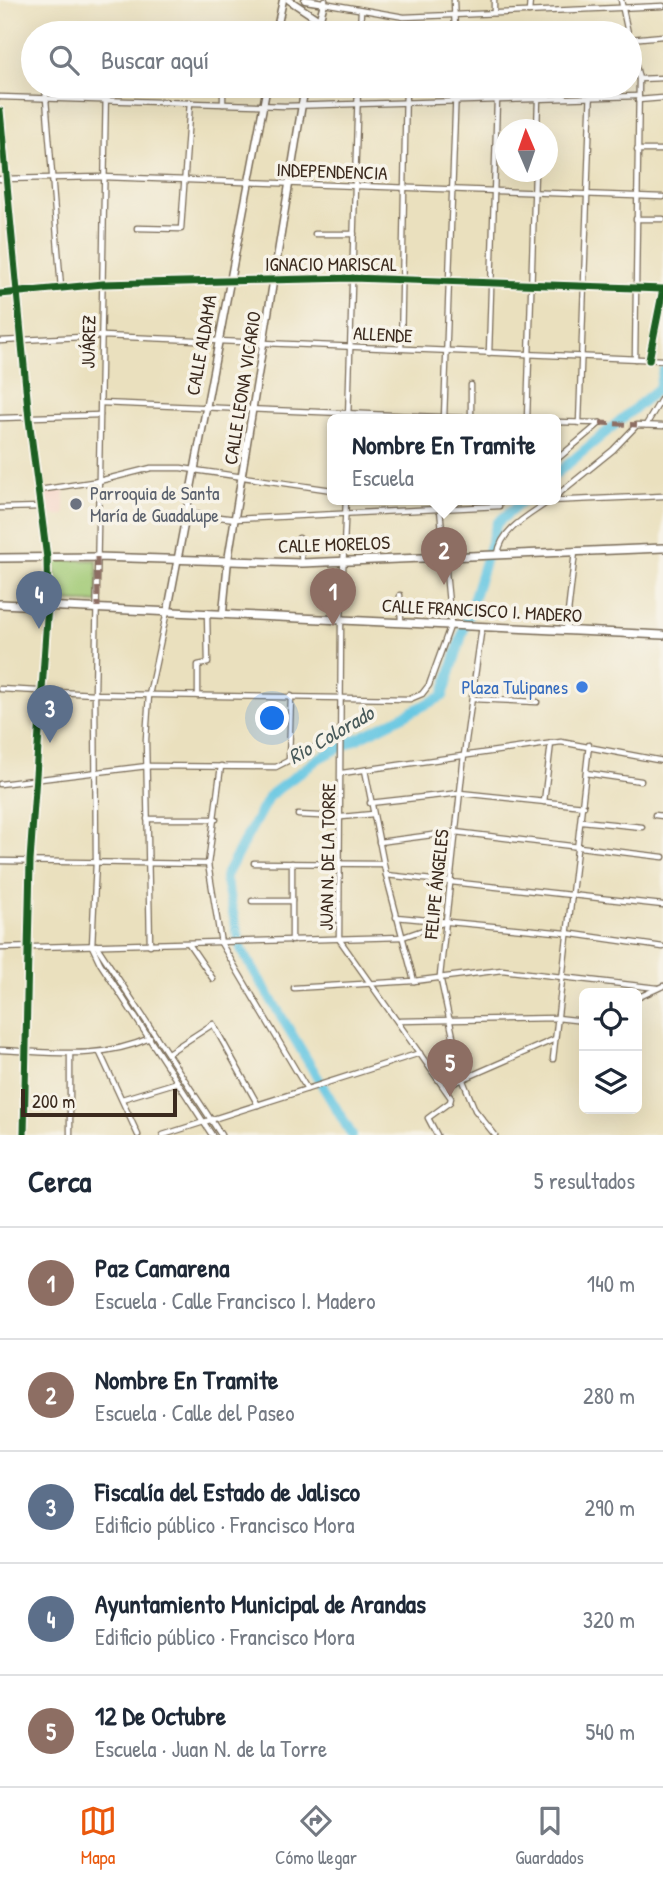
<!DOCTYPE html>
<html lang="es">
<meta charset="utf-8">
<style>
:root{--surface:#fff;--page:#f2f2f3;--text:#1f2937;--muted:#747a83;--line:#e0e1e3;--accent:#ea580c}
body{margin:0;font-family:"Patrick Hand",sans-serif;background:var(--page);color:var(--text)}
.controls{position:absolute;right:21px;bottom:21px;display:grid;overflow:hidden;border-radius:10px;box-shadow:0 7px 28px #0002}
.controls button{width:63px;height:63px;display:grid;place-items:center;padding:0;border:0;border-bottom:2px solid var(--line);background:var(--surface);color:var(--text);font:35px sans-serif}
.compass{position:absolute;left:495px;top:119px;width:63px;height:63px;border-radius:50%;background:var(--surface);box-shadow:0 7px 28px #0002;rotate:358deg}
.scale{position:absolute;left:21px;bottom:18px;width:156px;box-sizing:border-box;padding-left:7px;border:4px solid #3b2a1e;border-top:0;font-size:19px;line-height:24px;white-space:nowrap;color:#3b2a1e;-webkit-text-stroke:5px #f7f3e8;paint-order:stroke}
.you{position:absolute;left:273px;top:719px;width:24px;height:24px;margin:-18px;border:5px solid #fff;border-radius:50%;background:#1a73e8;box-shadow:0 0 0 10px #1a73e833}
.badge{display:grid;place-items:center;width:46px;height:46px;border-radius:50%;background:var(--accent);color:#fff;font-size:23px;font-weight:700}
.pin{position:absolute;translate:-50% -58px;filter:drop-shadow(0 2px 4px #0008)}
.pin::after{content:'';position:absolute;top:37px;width:24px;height:21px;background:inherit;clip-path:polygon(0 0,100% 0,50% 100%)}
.popup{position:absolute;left:327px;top:414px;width:234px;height:91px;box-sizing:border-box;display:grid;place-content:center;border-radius:10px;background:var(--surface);filter:drop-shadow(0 2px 5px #0005);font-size:23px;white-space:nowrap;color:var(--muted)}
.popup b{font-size:26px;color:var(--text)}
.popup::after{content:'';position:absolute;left:50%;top:100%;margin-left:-14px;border:14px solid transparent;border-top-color:var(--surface)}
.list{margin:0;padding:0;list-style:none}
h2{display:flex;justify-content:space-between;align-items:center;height:91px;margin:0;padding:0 28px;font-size:30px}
h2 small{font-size:23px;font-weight:400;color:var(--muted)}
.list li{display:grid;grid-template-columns:46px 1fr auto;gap:21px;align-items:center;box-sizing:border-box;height:112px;padding:0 28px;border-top:2px solid var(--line)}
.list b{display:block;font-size:26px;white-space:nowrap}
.list p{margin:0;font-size:23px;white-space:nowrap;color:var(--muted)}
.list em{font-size:23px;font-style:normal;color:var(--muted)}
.icon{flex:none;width:38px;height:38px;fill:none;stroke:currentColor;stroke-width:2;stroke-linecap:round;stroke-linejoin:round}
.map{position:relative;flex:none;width:663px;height:1135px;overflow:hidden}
.search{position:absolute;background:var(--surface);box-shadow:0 7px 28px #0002;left:21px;right:21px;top:21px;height:77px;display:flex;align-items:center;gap:18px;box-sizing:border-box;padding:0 24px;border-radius:38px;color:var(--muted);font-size:26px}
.sheet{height:651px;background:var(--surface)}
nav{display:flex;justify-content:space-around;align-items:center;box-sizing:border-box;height:98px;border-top:2px solid var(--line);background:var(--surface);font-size:19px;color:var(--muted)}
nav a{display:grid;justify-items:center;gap:4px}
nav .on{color:var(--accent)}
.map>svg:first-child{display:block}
</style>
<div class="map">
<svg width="663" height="1135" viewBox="0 0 663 1135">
<rect width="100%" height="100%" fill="#f7f3e8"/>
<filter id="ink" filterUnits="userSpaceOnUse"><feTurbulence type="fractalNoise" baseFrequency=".0143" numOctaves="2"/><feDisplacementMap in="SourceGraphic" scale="14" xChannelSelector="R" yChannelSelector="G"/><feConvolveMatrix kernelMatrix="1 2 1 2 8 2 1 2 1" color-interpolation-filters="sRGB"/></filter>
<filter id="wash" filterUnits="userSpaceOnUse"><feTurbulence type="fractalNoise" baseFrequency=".00686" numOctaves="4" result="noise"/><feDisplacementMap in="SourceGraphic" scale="28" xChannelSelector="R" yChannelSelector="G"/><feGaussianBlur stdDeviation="1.57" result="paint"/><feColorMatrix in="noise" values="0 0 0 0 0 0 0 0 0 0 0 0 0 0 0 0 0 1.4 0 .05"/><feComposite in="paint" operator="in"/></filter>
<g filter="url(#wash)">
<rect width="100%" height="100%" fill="#eae0be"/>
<path fill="#f6d2c4" d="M64,490l1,25h-20l-2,-22z"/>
<path fill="#a2ca76" stroke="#6e7a4a" stroke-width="2" d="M54,560h43l1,43 -42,-2z"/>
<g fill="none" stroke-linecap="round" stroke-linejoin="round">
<g stroke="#64c6e2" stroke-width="10">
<path d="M556,474l103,-86 4,-17"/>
<path d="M352,1135l-111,-186 -16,-72 44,-81 50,-38 124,-62 54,-173 28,-24"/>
</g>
</g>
</g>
<g filter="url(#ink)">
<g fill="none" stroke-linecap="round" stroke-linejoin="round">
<g stroke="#786a56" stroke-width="7">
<g id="street">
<path d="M325,0l-1,3 80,14 259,-11"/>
<path d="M454,0l1,33"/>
<path d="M494,0v13"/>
<path d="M621,0l7,33"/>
<path d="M529,12l1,-12"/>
<path d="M360,33l1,-23"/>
<path d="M630,39l33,-3"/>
<path d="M630,40l9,39 -4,280"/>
<path d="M639,79l24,-1"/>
<path d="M45,86l16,202"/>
<path d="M106,86l-11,608 1,168 -4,84 8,17 112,172"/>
<path d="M561,96l15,-10"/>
<path d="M0,97l285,9 353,-10"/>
<path d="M638,100l25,-2"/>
<path d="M223,104v-18"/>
<path d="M0,111l29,308 18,139 1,46 -18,257 -6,274"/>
<path d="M537,130l1,-31"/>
<path d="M637,150h26"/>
<path d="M0,179l103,-2 560,20"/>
<path d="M636,219h27"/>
<path d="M137,228l44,1 9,-127"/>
<path d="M315,234h39"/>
<path d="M0,294l103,-10 249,-6 311,11 -14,71"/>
<path d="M0,341l103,-5 560,24"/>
<path d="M401,349l5,-263"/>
<path d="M489,353l8,-253"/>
<path d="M101,403l386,16"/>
<path d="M0,418l100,-3"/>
<path d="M444,418l12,-332"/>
<path d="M471,418v-33"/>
<path d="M348,419l10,-333"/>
<path d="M527,419l8,-247"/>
<path d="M556,422l44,1"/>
<path d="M579,423l12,-337"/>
<path d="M646,425l17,-29"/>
<path d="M556,460l44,-37"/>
<path d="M39,490l60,-9 52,-13h30l151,22"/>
<path d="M556,496l57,-46 24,-25 26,1"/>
<path d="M346,499l-5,120 -2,320 112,159 -1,4 -22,16 9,17"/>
<path d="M549,501l114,-5"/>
<path d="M0,508l41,-1"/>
<path d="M186,513l50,6 263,-13"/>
<path d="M299,538l3,25"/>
<path d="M498,554c3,-26 34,-40 54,-55"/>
<path d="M400,595l1,27"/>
<path d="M482,626l-18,129 -24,221 22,102 13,32 20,25"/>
<path d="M566,630l9,-78"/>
<path d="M0,689l95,5 315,5 12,-5 7,-9 22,-61 -12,-125"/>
<path d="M198,696v-31l10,-2 -1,-51"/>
<path d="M473,699l64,3"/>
<path d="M289,760l2,-64"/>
<path d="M221,766l-13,98 13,79 86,146"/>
<path d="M365,770l21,105 28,106"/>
<path d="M342,773l219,-31 102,19"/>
<path d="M586,773l55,8"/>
<path d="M0,784l147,-18 129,1 66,-34"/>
<path d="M544,802l7,-59"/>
<path d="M370,803l90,-10 124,13"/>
<path d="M298,815l44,2 31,-3"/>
<path d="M655,815l8,1"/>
<path d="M147,819h69"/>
<path d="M582,821l60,6"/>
<path d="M379,842l76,-10 208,25"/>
<path d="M0,861l208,3"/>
<path d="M254,863l129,1"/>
<path d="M386,875l277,30"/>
<path d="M252,901h40"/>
<path d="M396,917l170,16 97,14"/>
<path d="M292,941v-78"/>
<path d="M189,944l24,35"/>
<path d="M96,945l125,190"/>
<path d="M150,945l-4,-206 3,-44 18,-84"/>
<path d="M0,948l403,-11 40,-14"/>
<path d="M294,988l120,-7 88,-11 155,18"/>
<path d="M637,998l26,-12"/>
<path d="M400,1021l157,-3 27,3"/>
<path d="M0,1050c53,2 100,10 150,-12"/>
<path d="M100,1053l38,82"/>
<path d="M168,1053l45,-29 45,81"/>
<path d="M553,1059l36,-314"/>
<path d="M445,1087l110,-48"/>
<path d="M122,1099l56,-17"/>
<path d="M70,1135v-80"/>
<path d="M163,1135l257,-82"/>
</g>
</g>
<g stroke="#786a56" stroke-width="9">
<g id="secondary">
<path d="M289,0l30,20"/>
<path d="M305,0l19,3 -8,30"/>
<path d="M276,33l7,-33"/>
<path d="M168,610l99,-524"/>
<path d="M223,612l5,-52 77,-474"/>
</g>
</g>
<g stroke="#786a56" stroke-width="10">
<g id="primary">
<path d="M0,558l97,-1 205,6 361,-15"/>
<path d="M0,604l663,31"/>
</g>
</g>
<use href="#street" stroke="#fff" stroke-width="4.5"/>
<use href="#secondary" stroke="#fff" stroke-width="6"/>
<use href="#primary" stroke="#fff" stroke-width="7"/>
<g stroke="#8d6e63" stroke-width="5" stroke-dasharray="10 5" stroke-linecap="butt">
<path d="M600,423l37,2"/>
<path d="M97,557l1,50"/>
</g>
<g stroke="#f7f3e8" stroke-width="11">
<g id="cycleway">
<path d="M0,111l29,308 18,139 1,46 -18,257 -6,274"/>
<path d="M0,294l103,-10 249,-6 311,11 -14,71"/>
</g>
</g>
<use href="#cycleway" stroke="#1b5e20" stroke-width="7"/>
</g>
</g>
<circle fill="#6b7280" stroke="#f7f3e8" stroke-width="2.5" cx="76" cy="504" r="7"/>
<circle fill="#3f7fe0" stroke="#f7f3e8" stroke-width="2.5" cx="582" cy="687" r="7"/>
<g text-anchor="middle" stroke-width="7" stroke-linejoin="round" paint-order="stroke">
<g font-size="19" fill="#3b2a1e" stroke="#f7f3e8">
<text transform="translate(332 171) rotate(2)" y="7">INDEPENDENCIA</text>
<text x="331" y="271">IGNACIO MARISCAL</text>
<text transform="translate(383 334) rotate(3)" y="7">ALLENDE</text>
<text transform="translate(88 342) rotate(-89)" y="7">JUÁREZ</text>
<text transform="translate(201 345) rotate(-80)" y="7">CALLE ALDAMA</text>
<text transform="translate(242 388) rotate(-81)" y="7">CALLE LEONA VICARIO</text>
<text transform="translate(334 544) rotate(-2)" y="7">CALLE MORELOS</text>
<text transform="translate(482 610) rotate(3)" y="7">CALLE FRANCISCO I. MADERO</text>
<text transform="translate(327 857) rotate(-89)" y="7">JUAN N. DE LA TORRE</text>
<text transform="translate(436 884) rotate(-84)" y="7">FELIPE ÁNGELES</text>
</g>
<g font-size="19" fill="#5b616d" stroke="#f7f3e8" text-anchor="start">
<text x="90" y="500">Parroquia de Santa<tspan x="90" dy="22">María de Guadalupe</tspan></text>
</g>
<g font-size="19" fill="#366cbe" stroke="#f7f3e8" text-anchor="end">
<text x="568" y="694">Plaza Tulipanes</text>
</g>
<g font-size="21" font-style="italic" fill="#475959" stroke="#f7f3e8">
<text transform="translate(331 735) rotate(-30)" y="7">Rio Colorado</text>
</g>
</g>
</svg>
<div class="controls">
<button><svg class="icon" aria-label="locate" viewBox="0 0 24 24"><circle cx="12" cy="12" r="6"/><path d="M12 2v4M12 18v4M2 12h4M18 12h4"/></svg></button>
<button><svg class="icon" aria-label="layers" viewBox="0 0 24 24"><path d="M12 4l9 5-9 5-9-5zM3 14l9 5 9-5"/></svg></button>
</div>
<svg class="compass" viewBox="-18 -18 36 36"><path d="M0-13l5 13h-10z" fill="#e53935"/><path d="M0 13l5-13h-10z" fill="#747a83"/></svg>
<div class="scale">200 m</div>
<div class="you"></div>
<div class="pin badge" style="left:333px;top:626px;background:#8d6e63">1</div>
<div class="pin badge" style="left:444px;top:585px;background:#8d6e63">2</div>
<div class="popup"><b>Nombre En Tramite</b>Escuela</div>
<div class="pin badge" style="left:50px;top:743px;background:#5c6f8a">3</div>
<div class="pin badge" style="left:39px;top:629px;background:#5c6f8a">4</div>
<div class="pin badge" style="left:450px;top:1097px;background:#8d6e63">5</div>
<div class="search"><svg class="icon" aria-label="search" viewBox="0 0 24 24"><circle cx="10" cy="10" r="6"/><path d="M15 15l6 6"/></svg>Buscar aquí</div>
</div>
<section class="sheet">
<h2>Cerca<small>5 resultados</small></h2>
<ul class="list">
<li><span class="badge" style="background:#8d6e63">1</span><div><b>Paz Camarena</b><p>Escuela · Calle Francisco I. Madero</p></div><em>140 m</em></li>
<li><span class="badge" style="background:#8d6e63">2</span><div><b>Nombre En Tramite</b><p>Escuela · Calle del Paseo</p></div><em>280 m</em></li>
<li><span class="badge" style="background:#5c6f8a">3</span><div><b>Fiscalía del Estado de Jalisco</b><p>Edificio público · Francisco Mora</p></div><em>290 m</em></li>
<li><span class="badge" style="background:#5c6f8a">4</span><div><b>Ayuntamiento Municipal de Arandas</b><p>Edificio público · Francisco Mora</p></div><em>320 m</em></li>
<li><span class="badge" style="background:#8d6e63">5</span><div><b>12 De Octubre</b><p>Escuela · Juan N. de la Torre</p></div><em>540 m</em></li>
</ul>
</section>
<nav>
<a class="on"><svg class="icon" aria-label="map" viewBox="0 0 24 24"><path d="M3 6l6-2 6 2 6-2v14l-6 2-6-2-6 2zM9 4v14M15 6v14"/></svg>Mapa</a>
<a><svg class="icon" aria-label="directions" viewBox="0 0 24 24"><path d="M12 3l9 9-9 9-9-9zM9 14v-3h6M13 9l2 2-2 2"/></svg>Cómo llegar</a>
<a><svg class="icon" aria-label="saved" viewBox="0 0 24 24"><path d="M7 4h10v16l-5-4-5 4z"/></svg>Guardados</a>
</nav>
